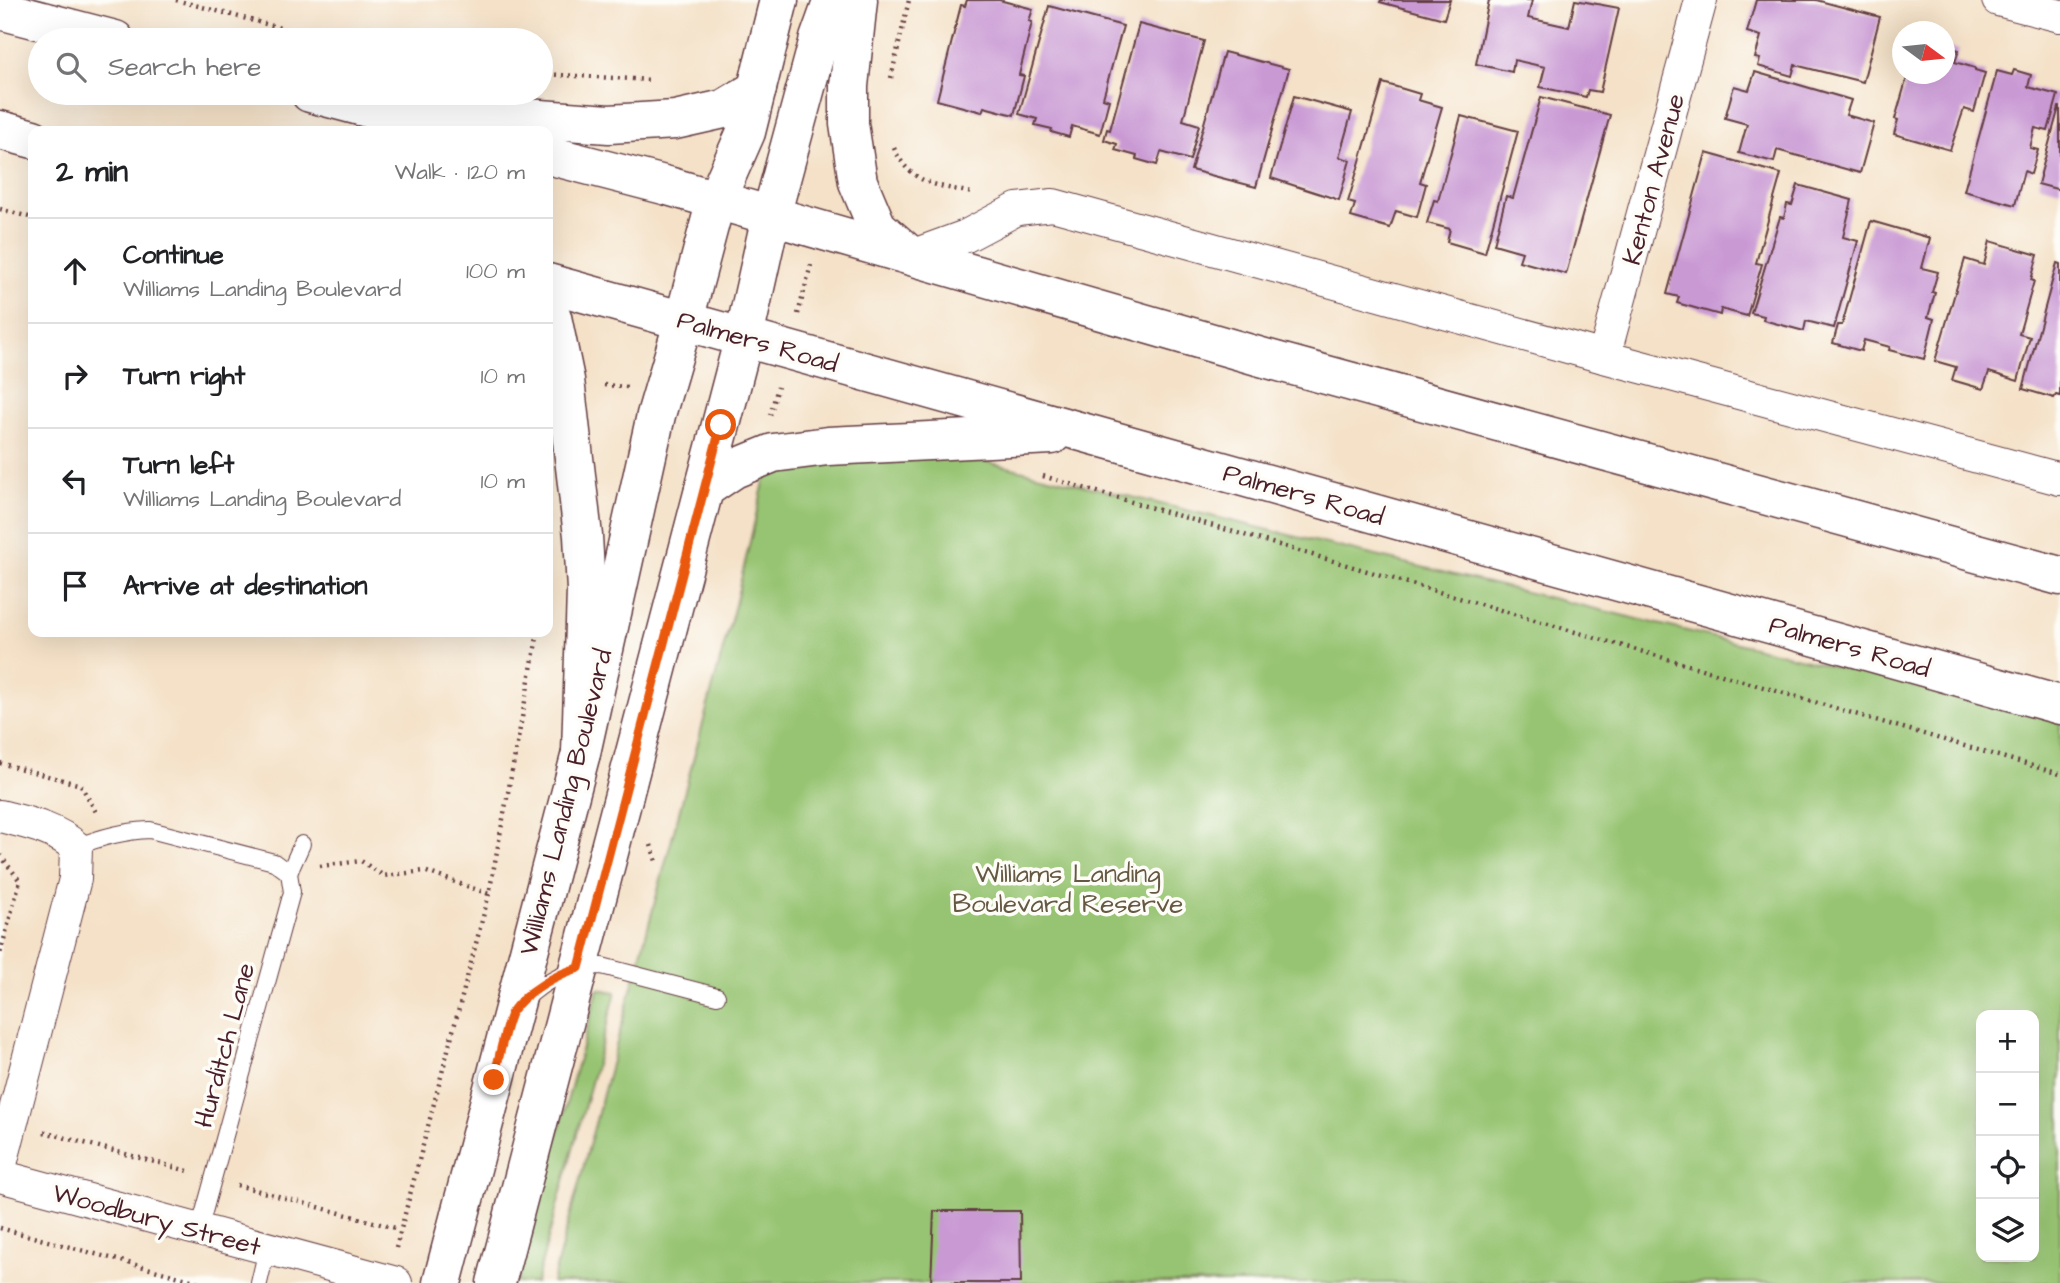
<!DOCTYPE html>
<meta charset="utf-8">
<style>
:root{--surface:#fff;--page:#f2f2f2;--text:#202124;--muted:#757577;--line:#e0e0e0}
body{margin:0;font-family:"Architects Daughter",sans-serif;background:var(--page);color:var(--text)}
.controls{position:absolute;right:21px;bottom:21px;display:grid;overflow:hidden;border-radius:14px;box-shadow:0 7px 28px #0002}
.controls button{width:63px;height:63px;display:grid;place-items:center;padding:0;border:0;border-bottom:2px solid var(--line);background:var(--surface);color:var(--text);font:35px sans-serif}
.compass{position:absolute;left:1892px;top:21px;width:63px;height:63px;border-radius:50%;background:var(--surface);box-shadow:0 7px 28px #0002;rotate:105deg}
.stop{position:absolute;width:21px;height:21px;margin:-16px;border:5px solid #ea580c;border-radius:50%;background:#fff}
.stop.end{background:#ea580c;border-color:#fff;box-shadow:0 2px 7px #0008}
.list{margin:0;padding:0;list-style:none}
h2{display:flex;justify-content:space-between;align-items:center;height:91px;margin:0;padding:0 28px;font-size:30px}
h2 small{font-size:23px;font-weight:400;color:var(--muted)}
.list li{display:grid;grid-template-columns:46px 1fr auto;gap:21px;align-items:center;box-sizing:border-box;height:105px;padding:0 28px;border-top:2px solid var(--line)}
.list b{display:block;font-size:26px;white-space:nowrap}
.list p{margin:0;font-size:23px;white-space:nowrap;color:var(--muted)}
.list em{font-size:23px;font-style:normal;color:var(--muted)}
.icon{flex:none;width:38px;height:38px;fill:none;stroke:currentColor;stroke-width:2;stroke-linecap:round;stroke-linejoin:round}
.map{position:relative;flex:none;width:2060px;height:1283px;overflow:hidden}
.search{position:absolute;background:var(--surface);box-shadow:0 7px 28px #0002;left:28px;top:28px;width:525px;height:77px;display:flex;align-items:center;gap:18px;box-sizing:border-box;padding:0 24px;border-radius:38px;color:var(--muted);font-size:26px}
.panel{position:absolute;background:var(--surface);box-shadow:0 7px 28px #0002;left:28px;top:126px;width:525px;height:511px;border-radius:14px}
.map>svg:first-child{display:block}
</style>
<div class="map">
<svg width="2060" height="1283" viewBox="0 0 2060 1283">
<rect width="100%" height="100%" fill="#fdfcf7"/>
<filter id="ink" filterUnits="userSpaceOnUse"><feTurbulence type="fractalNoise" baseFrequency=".0143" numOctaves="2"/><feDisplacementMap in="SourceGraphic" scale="14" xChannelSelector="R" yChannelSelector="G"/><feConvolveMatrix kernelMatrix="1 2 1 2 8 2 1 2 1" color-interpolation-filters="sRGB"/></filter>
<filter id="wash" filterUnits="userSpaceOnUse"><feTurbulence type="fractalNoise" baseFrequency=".00686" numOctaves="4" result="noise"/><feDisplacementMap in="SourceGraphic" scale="28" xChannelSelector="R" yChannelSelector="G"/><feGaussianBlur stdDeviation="1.57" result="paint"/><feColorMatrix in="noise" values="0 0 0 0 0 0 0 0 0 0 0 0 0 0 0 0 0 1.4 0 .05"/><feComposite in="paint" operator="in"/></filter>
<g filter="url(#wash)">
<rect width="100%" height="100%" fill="#f4e1c7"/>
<g fill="#97c472" stroke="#70724e" stroke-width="2" fill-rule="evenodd">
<path d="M929,448l1131,273v562h-1508l183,-678 30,-127 21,-18zM1981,1015h53v242h-53z"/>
<path d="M598,989l18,3 -80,291h-19z"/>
</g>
<g id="blocks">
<g fill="#c999d4">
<path d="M967,0h32l34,9 -4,12 3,1 -13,53 5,1 -10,39 -30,-8 -2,5 -45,-12 24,-95 4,1z"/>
<path d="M1381,0h69l-6,19 -64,-17z"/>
<path d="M1489,0h43l-4,18 41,9 6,-27 44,8 -19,84 -12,-2 -2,7 -46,-10 5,-20 -31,-7 -2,12 -36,-8z"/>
<path d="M1756,0h60l64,17 -17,65 -68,-17 -3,11 -34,-10 2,-7 -5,-1 6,-22 -14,-4z"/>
<path d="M1049,6l74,20 -20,72 6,2 -9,34 -28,-8 -3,11 -18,-5 1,-3 -17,-4 2,-6 -18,-5z"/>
<path d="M1139,24l65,17 -21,79 16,5 -9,35 -29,-8 -4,13 -21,-6 1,-3 -22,-6 2,-6 -13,-4 3,-11 3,1z"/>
<path d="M1944,46l15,4 -4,12 20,6v2l10,3 -11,39 -10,-3 -14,41 -56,-16 4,-14 -3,-1 13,-45h36z"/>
<path d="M1224,52l65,17 -33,118 -65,-17z"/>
<path d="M2014,70l17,5 -3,12 30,8 -10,36 -13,-3 -5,20 8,2 -7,24 -7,-3 -9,34 -51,-14 33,-120 15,4z"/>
<path d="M1755,72l96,28 -5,15 28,8 -14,50 -83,-23 -3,12 -35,-9 8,-29 -22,-6 9,-32 15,4z"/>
<path d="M1383,83l37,11 -2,6 24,7 -22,75 6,2 -9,33 -21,-6 -6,17 -39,-11 4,-13 -7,-2z"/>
<path d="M1294,96l58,16 -13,45 11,3 -11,40 -68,-22z"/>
<path d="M1541,97l69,18 -44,159 -47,-13 3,-9 -28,-8 12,-48 7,2z"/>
<path d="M2059,107h1v83l-22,-6z"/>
<path d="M1461,116l57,15 -33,122 -38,-11 3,-13 -23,-6 7,-23 4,1z"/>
<path d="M1706,153l75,21 -25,89 6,1 -15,52 -26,-7 -1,6 -43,-12 2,-6 -12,-3z"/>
<path d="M1798,185l54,15 -9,37 15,4 -24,87 -28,-7 -2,10 -41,-11 1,-4 -13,-3 29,-96 4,1 3,-14 5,1z"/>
<path d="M1871,221l59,17 -8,30 16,4 -6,20 3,1 -7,24 6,2 -10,40 -35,-9 1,-3 -26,-7 -3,11 -28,-8 5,-18h4z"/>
<path d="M1990,241l48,14 -7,25 3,1 -15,53 11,3 -12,44 -29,-9 -6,17 -31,-9 4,-13 -21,-6 30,-102 19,6z"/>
<path d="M2057,263l3,1v132l-4,-1 -2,3 -31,-9z"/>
<path d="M934,1211h86l1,72h-90z"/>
</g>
</g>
</g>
<g filter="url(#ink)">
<use href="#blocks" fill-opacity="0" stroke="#643c42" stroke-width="2"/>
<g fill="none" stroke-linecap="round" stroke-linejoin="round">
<g stroke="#643c42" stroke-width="18">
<g id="service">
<path d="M76,847c25,-10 47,-16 74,-17l124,32 15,11 3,19 -93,338"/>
<path d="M289,873l13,-29"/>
<path d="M523,1001c23,-21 47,-35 79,-35l115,30"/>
<path d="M259,1283l8,-34"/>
</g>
</g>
<g stroke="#643c42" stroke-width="34">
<g id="minor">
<path d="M1998,0l62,16"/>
<path d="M911,256l55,-20 51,-27 36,-4 551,152 456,122"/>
<path d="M1604,357l97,-357"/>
<path d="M0,816c27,7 55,12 76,31l-1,32 -75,289"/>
<path d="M0,1176l396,107"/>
</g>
</g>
<g stroke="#643c42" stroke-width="41">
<g id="tertiary">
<path d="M442,1283l139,-530 75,-338 28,-95"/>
<path d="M496,1283l248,-946"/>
</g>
</g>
<g stroke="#643c42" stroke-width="41">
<g id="secondary">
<path d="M716,200l30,-68 33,-132"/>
<path d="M771,216l48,-177 14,-39"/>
</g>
</g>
<g stroke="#643c42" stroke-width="41">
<g id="trunk">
<path d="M858,0l-9,86v38l9,58 19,45 29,25"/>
<path d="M0,10l115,30"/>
<path d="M310,93l76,20"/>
<path d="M360,106l249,18 66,-4 49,-11 33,-20"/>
<path d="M0,130l33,9"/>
<path d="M548,155l120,31 593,171 799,219"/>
<path d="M548,283l1512,422"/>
<path d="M548,312l4,5 13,63 18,156 3,54 -5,163"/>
<path d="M684,320l32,-120"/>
<path d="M744,337l27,-121"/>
<path d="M704,489l30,-20 39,-16 55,-7 224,-11"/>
</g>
</g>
<g stroke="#643c42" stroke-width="4.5" stroke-dasharray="2 5" stroke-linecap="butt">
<path d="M176,0l149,40"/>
<path d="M541,74l111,6"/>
<path d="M891,78l18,-78"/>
<path d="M894,148c16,36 42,37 78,45"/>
<path d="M0,209l33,9"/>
<path d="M798,314l13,-49"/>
<path d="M604,385l23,2"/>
<path d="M770,415l8,-28"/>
<path d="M1043,476l1017,298"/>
<path d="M0,763l81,22 15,27"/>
<path d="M651,845l6,19"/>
<path d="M0,855l20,26 -20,73"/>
<path d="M320,866l41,-5 23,15 40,-5 65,23"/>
<path d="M44,1132l144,39"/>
<path d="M237,1185l162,44"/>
<path d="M0,1228l202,55"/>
<path d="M396,1248l93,-354 49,-262"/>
</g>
<use href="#service" stroke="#fff" stroke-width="16"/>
<use href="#minor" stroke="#fff" stroke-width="32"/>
<use href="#tertiary" stroke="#fff" stroke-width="38"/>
<use href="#secondary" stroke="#fff" stroke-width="38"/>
<use href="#trunk" stroke="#fff" stroke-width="38"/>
</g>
</g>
<g fill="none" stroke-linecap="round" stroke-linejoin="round" filter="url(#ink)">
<path stroke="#ea580c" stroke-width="9" d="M494,1080c3,-14 12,-58 18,-68 12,-19 46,-39 67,-44l142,-543"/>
</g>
<g text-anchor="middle" stroke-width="7" stroke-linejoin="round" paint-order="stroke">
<g font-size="26" fill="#4a1f2b" stroke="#fdfcf7">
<text transform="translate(1653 179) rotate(-75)" y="9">Kenton Avenue</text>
<text transform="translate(758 341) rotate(16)" y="9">Palmers Road</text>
<text transform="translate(1304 494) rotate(16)" y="9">Palmers Road</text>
<text transform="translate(1850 646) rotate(16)" y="9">Palmers Road</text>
<text transform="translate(565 802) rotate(-76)" y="9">Williams Landing Boulevard</text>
<text transform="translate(224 1045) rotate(-75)" y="9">Hurditch Lane</text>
<text transform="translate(157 1219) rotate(15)" y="9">Woodbury Street</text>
</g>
<g font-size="26" fill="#655944" stroke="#fdfcf7">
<text x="1068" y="882">Williams Landing<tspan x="1068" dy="30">Boulevard Reserve</tspan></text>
</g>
</g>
</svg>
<div class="controls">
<button>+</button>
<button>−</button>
<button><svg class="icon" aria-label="locate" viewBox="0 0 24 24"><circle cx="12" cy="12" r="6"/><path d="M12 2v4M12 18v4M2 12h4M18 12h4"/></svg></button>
<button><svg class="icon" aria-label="layers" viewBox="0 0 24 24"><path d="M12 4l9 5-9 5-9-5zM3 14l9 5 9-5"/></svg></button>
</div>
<svg class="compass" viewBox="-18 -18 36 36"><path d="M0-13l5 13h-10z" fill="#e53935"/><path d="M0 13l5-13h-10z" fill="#757577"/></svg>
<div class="stop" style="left:721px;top:425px"></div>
<div class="stop end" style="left:494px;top:1080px"></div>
<div class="search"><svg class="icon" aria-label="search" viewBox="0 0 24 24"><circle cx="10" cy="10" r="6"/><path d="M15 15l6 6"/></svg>Search here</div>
<section class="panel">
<h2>2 min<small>Walk · 120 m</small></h2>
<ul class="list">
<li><svg class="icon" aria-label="ahead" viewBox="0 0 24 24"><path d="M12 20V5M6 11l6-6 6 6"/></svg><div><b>Continue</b><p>Williams Landing Boulevard</p></div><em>100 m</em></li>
<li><svg class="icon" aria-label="right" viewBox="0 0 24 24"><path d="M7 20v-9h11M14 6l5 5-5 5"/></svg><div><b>Turn right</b></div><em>10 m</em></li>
<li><svg class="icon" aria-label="left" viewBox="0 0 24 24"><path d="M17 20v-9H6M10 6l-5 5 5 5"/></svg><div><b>Turn left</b><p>Williams Landing Boulevard</p></div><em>10 m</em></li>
<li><svg class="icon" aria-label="arrive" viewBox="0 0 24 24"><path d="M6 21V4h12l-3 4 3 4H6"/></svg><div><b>Arrive at destination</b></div></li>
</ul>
</section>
</div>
